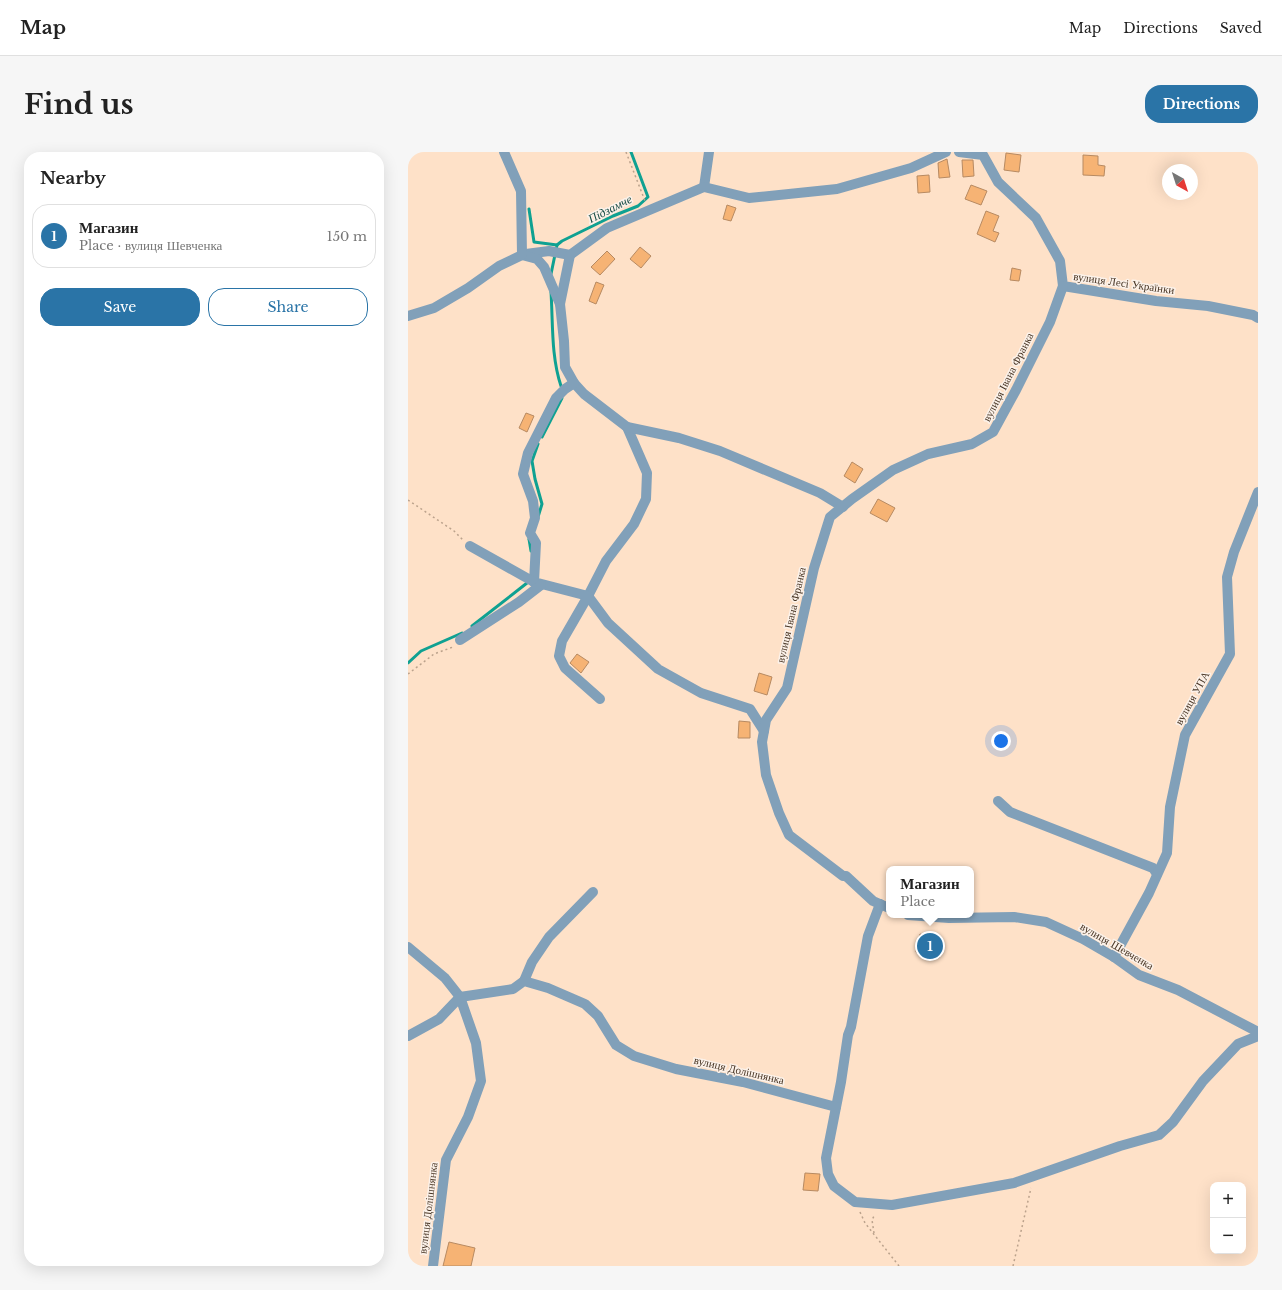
<!DOCTYPE html>
<meta charset="utf-8">
<style>
:root{--surface:#fff;--page:#f6f6f6;--text:#222;--muted:#767676;--line:#e0e0e0;--accent:#2a74a7}
body{margin:0;font-family:"Libre Baskerville",serif;background:var(--page);color:var(--text)}
.controls{position:absolute;right:12px;bottom:12px;display:grid;overflow:hidden;border-radius:8px;box-shadow:0 4px 16px #0002}
.controls button{width:36px;height:36px;display:grid;place-items:center;padding:0;border:0;border-bottom:1px solid var(--line);background:var(--surface);color:var(--text);font:20px sans-serif}
.compass{position:absolute;left:754px;top:12px;width:36px;height:36px;border-radius:50%;background:var(--surface);box-shadow:0 4px 16px #0002;rotate:141deg}
.you{position:absolute;left:593px;top:589px;width:14px;height:14px;margin:-10px;border:3px solid #fff;border-radius:50%;background:#1a73e8;box-shadow:0 0 0 6px #1a73e833}
.badge{display:grid;place-items:center;width:26px;height:26px;border-radius:50%;background:var(--accent);color:#fff;font-size:13px;font-weight:700}
.pin{position:absolute;translate:-50% -50%;border:2px solid #fff;box-shadow:0 1px 4px #0006}
.popup{position:absolute;left:478px;top:714px;width:88px;height:52px;box-sizing:border-box;display:grid;place-content:center;border-radius:8px;background:var(--surface);filter:drop-shadow(0 1px 3px #0005);font-size:13px;white-space:nowrap;color:var(--muted)}
.popup b{font-size:15px;color:var(--text)}
.popup::after{content:'';position:absolute;left:50%;top:100%;margin-left:-8px;border:8px solid transparent;border-top-color:var(--surface)}
.list{margin:0;padding:0;list-style:none}
h2{display:flex;justify-content:space-between;align-items:center;height:52px;margin:0;padding:0 16px;font-size:17px}
h2 small{font-size:13px;font-weight:400;color:var(--muted)}
.list li{display:grid;grid-template-columns:26px 1fr auto;gap:12px;align-items:center;box-sizing:border-box;height:64px;margin:0 8px 8px;padding:0 8px;border:1px solid var(--line);border-radius:16px}
.list b{display:block;font-size:15px;white-space:nowrap}
.list p{margin:0;font-size:13px;white-space:nowrap;color:var(--muted)}
.list em{font-size:13px;font-style:normal;color:var(--muted)}
.actions{display:flex;gap:8px;padding:12px 16px}
.actions a{flex:1;padding:9px 0;border:1px solid var(--accent);border-radius:16px;text-align:center;font-size:14px;color:var(--accent)}
.actions .main{background:var(--accent);color:#fff}
.map{position:relative;flex:none;width:850px;height:1114px;overflow:hidden;border-radius:16px}
header{display:flex;align-items:center;gap:24px;box-sizing:border-box;height:56px;padding:0 20px;background:var(--surface);border-bottom:1px solid var(--line)}
header strong{font-size:19px}
nav{display:flex;gap:22px;margin-inline-start:auto;font-size:14px}
.intro{display:flex;align-items:center;justify-content:space-between;box-sizing:border-box;height:96px;padding:0 24px}
h1{margin:0;font-size:28px}
.button{padding:10px 18px;border-radius:16px;background:var(--accent);color:#fff;font-size:14px;font-weight:700}
main{display:flex;gap:24px;padding:0 24px}
aside{flex:1;background:var(--surface);border-radius:16px;box-shadow:0 4px 16px #0002}
.map>svg:first-child{display:block}
</style>
<header>
<strong>Map</strong>
<nav><a>Map</a><a>Directions</a><a>Saved</a></nav>
</header>
<div class="intro"><h1>Find us</h1><a class="button">Directions</a></div>
<main>
<aside>
<h2>Nearby<small></small></h2>
<ul class="list">
<li><span class="badge">1</span><div><b>Магазин</b><p>Place · вулиця Шевченка</p></div><em>150 m</em></li>
</ul>
<div class="actions"><a class="main">Save</a><a>Share</a></div>
</aside>
<div class="map">
<svg width="850" height="1114" viewBox="0 0 850 1114">
<rect width="100%" height="100%" fill="#fee1c8"/>
<g fill="none" stroke-linecap="round" stroke-linejoin="round">
<g stroke="#0fa192" stroke-width="3">
<path d="M121,57l5,33 23,3 -6,29"/>
<path d="M149,93l5,-4 51,-25 25,-10 10,-9 -17,-45"/>
<path d="M143,140c2,31 0,64 10,94"/>
<path d="M134,285l20,-39"/>
<path d="M130,292l-6,17 3,18 7,25 -4,13"/>
<path d="M121,387l2,12"/>
<path d="M64,474l55,-43"/>
<path d="M0,511l13,-12 41,-18"/>
</g>
</g>
<g fill="#f6b374" stroke="#b78a62">
<path d="M598,1l15,2 -2,17 -15,-2z"/>
<path d="M675,3l15,1v9l7,1 -1,10 -21,-1z"/>
<path d="M539,7l3,18 -11,1 -1,-15z"/>
<path d="M554,8h11l1,16 -11,1z"/>
<path d="M521,23l1,17 -12,1 -1,-17z"/>
<path d="M563,33l16,6 -6,14 -16,-6z"/>
<path d="M319,53l9,3 -5,13 -8,-2z"/>
<path d="M578,59l13,5 -6,15 6,2 -4,9 -18,-8z"/>
<path d="M232,95l11,9 -10,12 -11,-9z"/>
<path d="M199,99l8,8 -15,16 -9,-8z"/>
<path d="M604,116l9,2 -2,11 -9,-1z"/>
<path d="M188,130l8,3 -8,19 -7,-3z"/>
<path d="M118,261l8,3 -7,16 -8,-4z"/>
<path d="M444,310l11,7 -8,14 -11,-7z"/>
<path d="M470,347l17,9 -8,14 -17,-9z"/>
<path d="M169,502l12,8 -8,11 -11,-10z"/>
<path d="M351,521l13,4 -5,18 -13,-4z"/>
<path d="M331,569l11,1v16h-12z"/>
<path d="M512,782l23,6 -4,18 -23,-6z"/>
<path d="M397,1021l15,1 -2,17 -15,-1z"/>
<path d="M41,1090l26,6 -4,18h-28z"/>
</g>
<g fill="none" stroke-linecap="round" stroke-linejoin="round">
<g stroke="#bba28c" stroke-width="1.5" stroke-dasharray="2 3" stroke-linecap="butt">
<path d="M218,0l19,49"/>
<path d="M0,348l46,31 9,9"/>
<path d="M0,522l26,-20 19,-7"/>
<path d="M452,1060l5,11 34,43"/>
<path d="M466,1081l-2,-13 3,-6"/>
<path d="M605,1114l18,-78"/>
</g>
<g stroke="#81a0b9" stroke-width="10">
<path d="M551,0l24,3 15,27 38,36 24,43 3,25 93,15 52,5 45,9 5,3"/>
<path d="M296,35l5,-35"/>
<path d="M118,102l23,-3 21,4 37,-27 97,-41 45,11 88,-9 74,-21 35,-16"/>
<path d="M114,103l15,4 7,8 16,37 4,37 1,26 9,16 10,11 43,33 20,46 -1,26 -12,25 -28,37 -18,35 20,27 50,46 43,24 49,16 14,22"/>
<path d="M152,152l10,-49"/>
<path d="M0,164l26,-8 34,-20 31,-22 23,-11 -1,-64 -17,-39"/>
<path d="M166,231l-9,6 -9,9 -28,55 -5,21 10,27 2,17 -5,15 6,10 -2,39 54,14 -26,45 -3,15 6,12 35,31"/>
<path d="M219,275l52,11 41,13 100,42 23,14"/>
<path d="M62,394l64,36"/>
<path d="M52,488l59,-38 22,-17"/>
<path d="M590,649l12,11 143,56 4,6"/>
<path d="M472,752l-12,32 -17,91 -3,8 -7,47 -15,76 2,16 6,12 21,16 37,3 122,-22 106,-37 39,-11 14,-13 30,-41 35,-37 20,-8"/>
<path d="M481,756l-16,-7 -27,-25h-3l-54,-41 -10,-22 -13,-38 -4,-33 4,-22 21,-32 27,-120 16,-51 22,-18 41,-29 35,-16 44,-10 21,-12 23,-42 34,-68 13,-36"/>
<path d="M500,763l41,3 65,-1 32,5 37,17 31,18 25,18 39,15 80,42"/>
<path d="M0,795l37,31 15,19 16,46 5,38 -13,36 -22,43 -13,106"/>
<path d="M706,805l35,-64 18,-40 3,-46 15,-72 45,-81 -3,-77 7,-25 24,-60"/>
<path d="M116,829l8,-19 17,-25 44,-45"/>
<path d="M0,884l31,-17 21,-22 53,-8 11,-8 24,7 37,16 13,12 18,29 18,11 42,13 67,13 93,25"/>
</g>
</g>
<g text-anchor="middle" stroke-width="3" stroke-linejoin="round" paint-order="stroke">
<g font-size="11" fill="#473423" stroke="#fcf2ea">
<text transform="translate(716 131) rotate(8)" y="4">вулиця Лесі Українки</text>
<text transform="translate(600 225) rotate(-63)" y="4">вулиця Івана Франка</text>
<text transform="translate(383 463) rotate(-77)" y="4">вулиця Івана Франка</text>
<text transform="translate(784 546) rotate(-61)" y="4">вулиця УПА</text>
<text transform="translate(709 794) rotate(30)" y="4">вулиця Шевченка</text>
<text transform="translate(331 918) rotate(13)" y="4">вулиця Долішнянка</text>
<text transform="translate(20 1056) rotate(-83)" y="4">вулиця Долішнянка</text>
</g>
<g font-size="12" font-style="italic" fill="#164b44" stroke="#fcf2ea">
<text transform="translate(202 57) rotate(-27)" y="4">Підзамче</text>
</g>
</g>
</svg>
<div class="controls">
<button>+</button>
<button>−</button>
</div>
<svg class="compass" viewBox="-18 -18 36 36"><path d="M0-13l5 13h-10z" fill="#e53935"/><path d="M0 13l5-13h-10z" fill="#767676"/></svg>
<div class="you"></div>
<div class="pin badge" style="left:522px;top:794px">1</div>
<div class="popup"><b>Магазин</b>Place</div>
</div>
</main>
